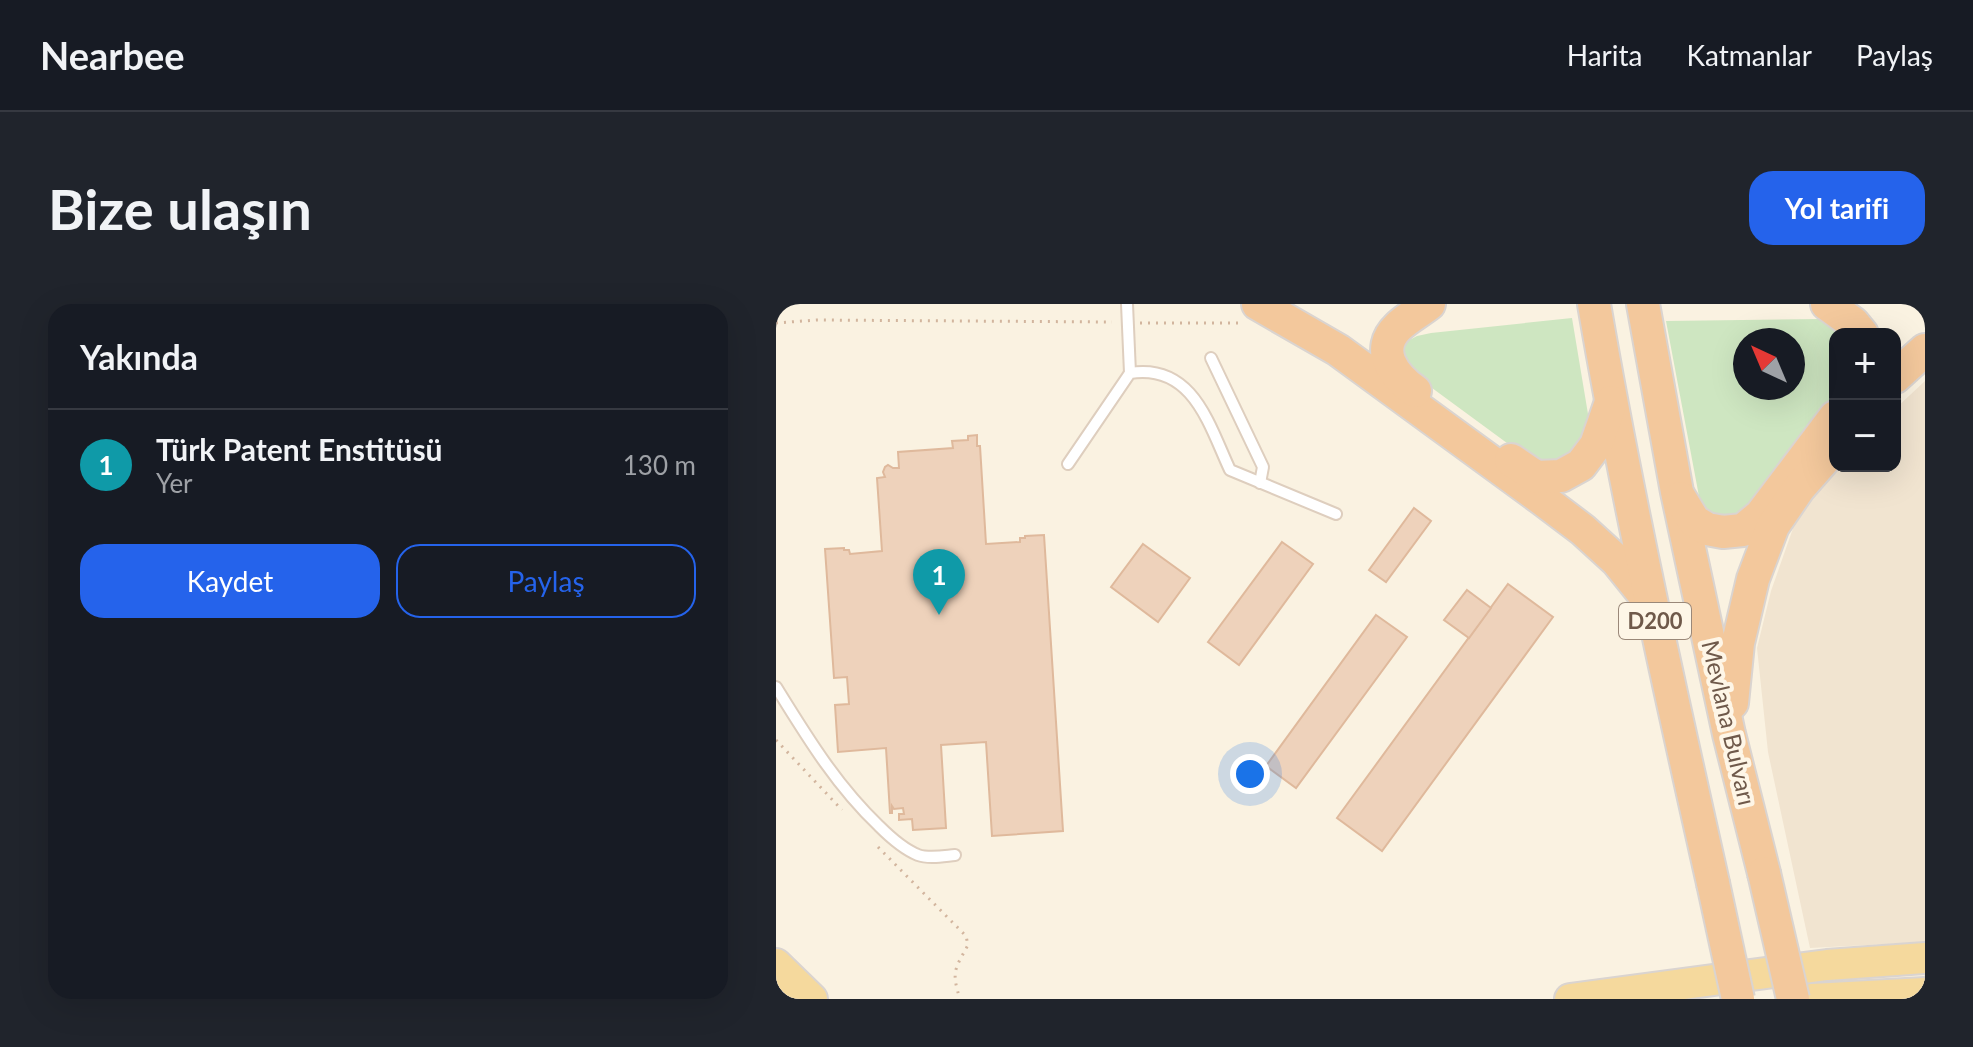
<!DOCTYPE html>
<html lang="tr">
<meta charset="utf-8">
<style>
:root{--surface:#171b24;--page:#20242c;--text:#f1f3f6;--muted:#9ea1a6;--line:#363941;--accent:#2563eb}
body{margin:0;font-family:Lato,sans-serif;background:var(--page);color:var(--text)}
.controls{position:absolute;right:24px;top:24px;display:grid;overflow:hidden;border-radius:16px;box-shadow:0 8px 32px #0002}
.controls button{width:72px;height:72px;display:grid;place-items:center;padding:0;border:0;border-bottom:2px solid var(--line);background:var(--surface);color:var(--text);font:40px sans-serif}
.compass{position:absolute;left:957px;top:24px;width:72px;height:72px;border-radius:50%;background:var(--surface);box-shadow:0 8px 32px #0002;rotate:316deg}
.you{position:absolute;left:474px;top:470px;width:28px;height:28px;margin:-20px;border:6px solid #fff;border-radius:50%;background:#1a73e8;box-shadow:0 0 0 12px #1a73e833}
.badge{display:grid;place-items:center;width:52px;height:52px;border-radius:50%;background:var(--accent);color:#fff;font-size:26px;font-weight:700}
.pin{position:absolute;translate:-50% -66px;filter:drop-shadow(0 2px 4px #0008)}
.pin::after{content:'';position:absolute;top:42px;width:28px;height:24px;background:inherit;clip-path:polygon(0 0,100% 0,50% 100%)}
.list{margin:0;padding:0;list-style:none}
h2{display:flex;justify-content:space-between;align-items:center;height:104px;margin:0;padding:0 32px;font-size:34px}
h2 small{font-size:26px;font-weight:400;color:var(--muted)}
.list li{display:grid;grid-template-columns:52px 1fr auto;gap:24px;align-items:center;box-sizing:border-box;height:112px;padding:0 32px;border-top:2px solid var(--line)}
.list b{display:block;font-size:30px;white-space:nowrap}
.list p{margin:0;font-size:26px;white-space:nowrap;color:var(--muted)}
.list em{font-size:26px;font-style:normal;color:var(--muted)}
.actions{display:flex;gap:16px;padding:24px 32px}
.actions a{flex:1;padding:18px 0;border:2px solid var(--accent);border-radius:24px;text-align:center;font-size:28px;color:var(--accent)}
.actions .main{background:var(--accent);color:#fff}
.map{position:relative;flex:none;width:1149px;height:695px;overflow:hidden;border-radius:24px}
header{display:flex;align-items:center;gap:48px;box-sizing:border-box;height:112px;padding:0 40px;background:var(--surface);border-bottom:2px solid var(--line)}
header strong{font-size:38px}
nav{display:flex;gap:44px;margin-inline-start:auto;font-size:28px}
.intro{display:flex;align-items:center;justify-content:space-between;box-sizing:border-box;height:192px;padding:0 48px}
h1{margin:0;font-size:56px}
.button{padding:20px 36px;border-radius:24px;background:var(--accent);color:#fff;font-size:28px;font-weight:700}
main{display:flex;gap:48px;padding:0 48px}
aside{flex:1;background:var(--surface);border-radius:24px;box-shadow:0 8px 32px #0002}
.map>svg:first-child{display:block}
</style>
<header>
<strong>Nearbee</strong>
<nav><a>Harita</a><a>Katmanlar</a><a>Paylaş</a></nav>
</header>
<div class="intro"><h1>Bize ulaşın</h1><a class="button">Yol tarifi</a></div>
<main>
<aside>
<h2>Yakında<small></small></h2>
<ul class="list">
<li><span class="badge" style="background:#0f9aa8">1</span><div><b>Türk Patent Enstitüsü</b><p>Yer</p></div><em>130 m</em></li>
</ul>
<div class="actions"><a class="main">Kaydet</a><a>Paylaş</a></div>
</aside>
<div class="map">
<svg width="1149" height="695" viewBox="0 0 1149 695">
<rect width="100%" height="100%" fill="#faf2e1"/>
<path fill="#f1e4d0" d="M1149,77v561l-115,6 -42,-196 -11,-104 14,-57 26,-74 41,-51h57v-57z"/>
<g fill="#cee6c1" fill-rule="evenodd">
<path d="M796,14l16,96c1,25 -8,30 -24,47l-30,2 -121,-89 -11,-16 2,-15 13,-7 14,-3z"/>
<path d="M1043,15l16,4 18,11h-18v70l-81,106 -33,13 -20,-16 -35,-186zM969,36h48v48h-48z"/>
</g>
<g fill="#eed2bb" stroke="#dfb99c" stroke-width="2">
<path d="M201,131v11h3l6,98 34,-2v-4h5v-2l19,-1 19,296 -71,5 -6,-94 -45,3 5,83 -33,2 -1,-11 -13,1v-6h5l-1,-6 -9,1 -2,-3v7h-2l-4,-65 -48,4 -3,-47 14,-1 -2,-27 -13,1 -9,-129 19,-1v2h5l1,4 32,-3 -5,-73 8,-1 -2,-5 2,-5 3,-2 5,3h6l-1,-16 55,-4 -1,-7 16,-1v-4z"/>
<path d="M638,204l17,13 -45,61 -17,-12z"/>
<path d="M506,238l31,22 -74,101 -31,-23z"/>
<path d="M367,240l47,34 -32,44 -47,-35z"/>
<path d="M732,280l45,33 -171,234 -45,-33z"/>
<path d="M691,286l24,18 -22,30 -25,-18z"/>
<path d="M600,311l31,22 -111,151 -30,-22z"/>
</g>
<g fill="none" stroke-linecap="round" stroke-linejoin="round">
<g stroke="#decebe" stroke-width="14">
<g id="service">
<path d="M351,0l3,69"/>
<path d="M435,54l52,109 -3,16"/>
<path d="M292,160l62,-91c63,-10 79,52 100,97l106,44"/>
<path d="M0,383c31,50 60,98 103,139 11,11 24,23 39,29 11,4 26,1 37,0"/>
</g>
</g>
<g stroke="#dad4d0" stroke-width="34">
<g id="primary">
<path d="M0,660l36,35"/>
<path d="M794,695l257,-34 98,-7"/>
<path d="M1036,695l113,-6"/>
</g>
</g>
<g stroke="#dad4d0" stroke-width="36">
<g id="trunk">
<path d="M482,0l80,46 204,149 41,31 34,31 29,36"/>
<path d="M818,0c33,194 76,387 119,579"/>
<path d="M867,0l34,188 52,242 35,139"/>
<path d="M1051,0l26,19 9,11"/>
<path d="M1119,73l30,-27"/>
<path d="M639,87c-21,-15 -41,-41 -17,-64 9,-9 21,-15 31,-23"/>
<path d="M735,156l25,17 25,-1 20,-11 15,-20 15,-43"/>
<path d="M904,194l14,23 13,8 16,3 20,-2 18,-15 74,-98"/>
<path d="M956,399l6,-60 15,-64 20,-53 26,-38 36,-41"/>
</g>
</g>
<g stroke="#d2b59e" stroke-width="3" stroke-dasharray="2 6" stroke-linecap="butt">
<path d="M0,19l41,-3 295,2"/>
<path d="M364,19h100"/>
<path d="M0,436l66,70"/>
<path d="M102,543l88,89 2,9c-13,24 -17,26 -8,54"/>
</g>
<use href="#service" stroke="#fff" stroke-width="10"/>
<use href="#primary" stroke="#f5d99d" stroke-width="30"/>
<use href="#trunk" stroke="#f3c89c" stroke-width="32"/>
<g stroke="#dad4d0" stroke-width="36" stroke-linecap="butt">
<g id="trunk-bridge">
<path d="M988,569l29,126"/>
<path d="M937,579l25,116"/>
</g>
</g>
<use href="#trunk-bridge" stroke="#f3c89c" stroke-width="32"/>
</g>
<g text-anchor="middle" stroke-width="8" stroke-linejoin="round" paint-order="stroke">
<rect fill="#fef6e7" stroke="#9a8879" stroke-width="2" x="843" y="299" width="72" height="36" rx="6"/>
<g font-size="22" font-weight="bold" fill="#6f594a">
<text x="879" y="325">D200</text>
</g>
<g font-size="24" fill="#6f594a" stroke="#fef6e7">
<text transform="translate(952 419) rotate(77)" y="8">Mevlana Bulvarı</text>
</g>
</g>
</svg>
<div class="controls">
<button>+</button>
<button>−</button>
</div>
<svg class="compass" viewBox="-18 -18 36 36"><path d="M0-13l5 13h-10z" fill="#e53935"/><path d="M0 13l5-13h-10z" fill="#9ea1a6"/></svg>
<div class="you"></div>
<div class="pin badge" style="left:163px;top:311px;background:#0f9aa8">1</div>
</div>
</main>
